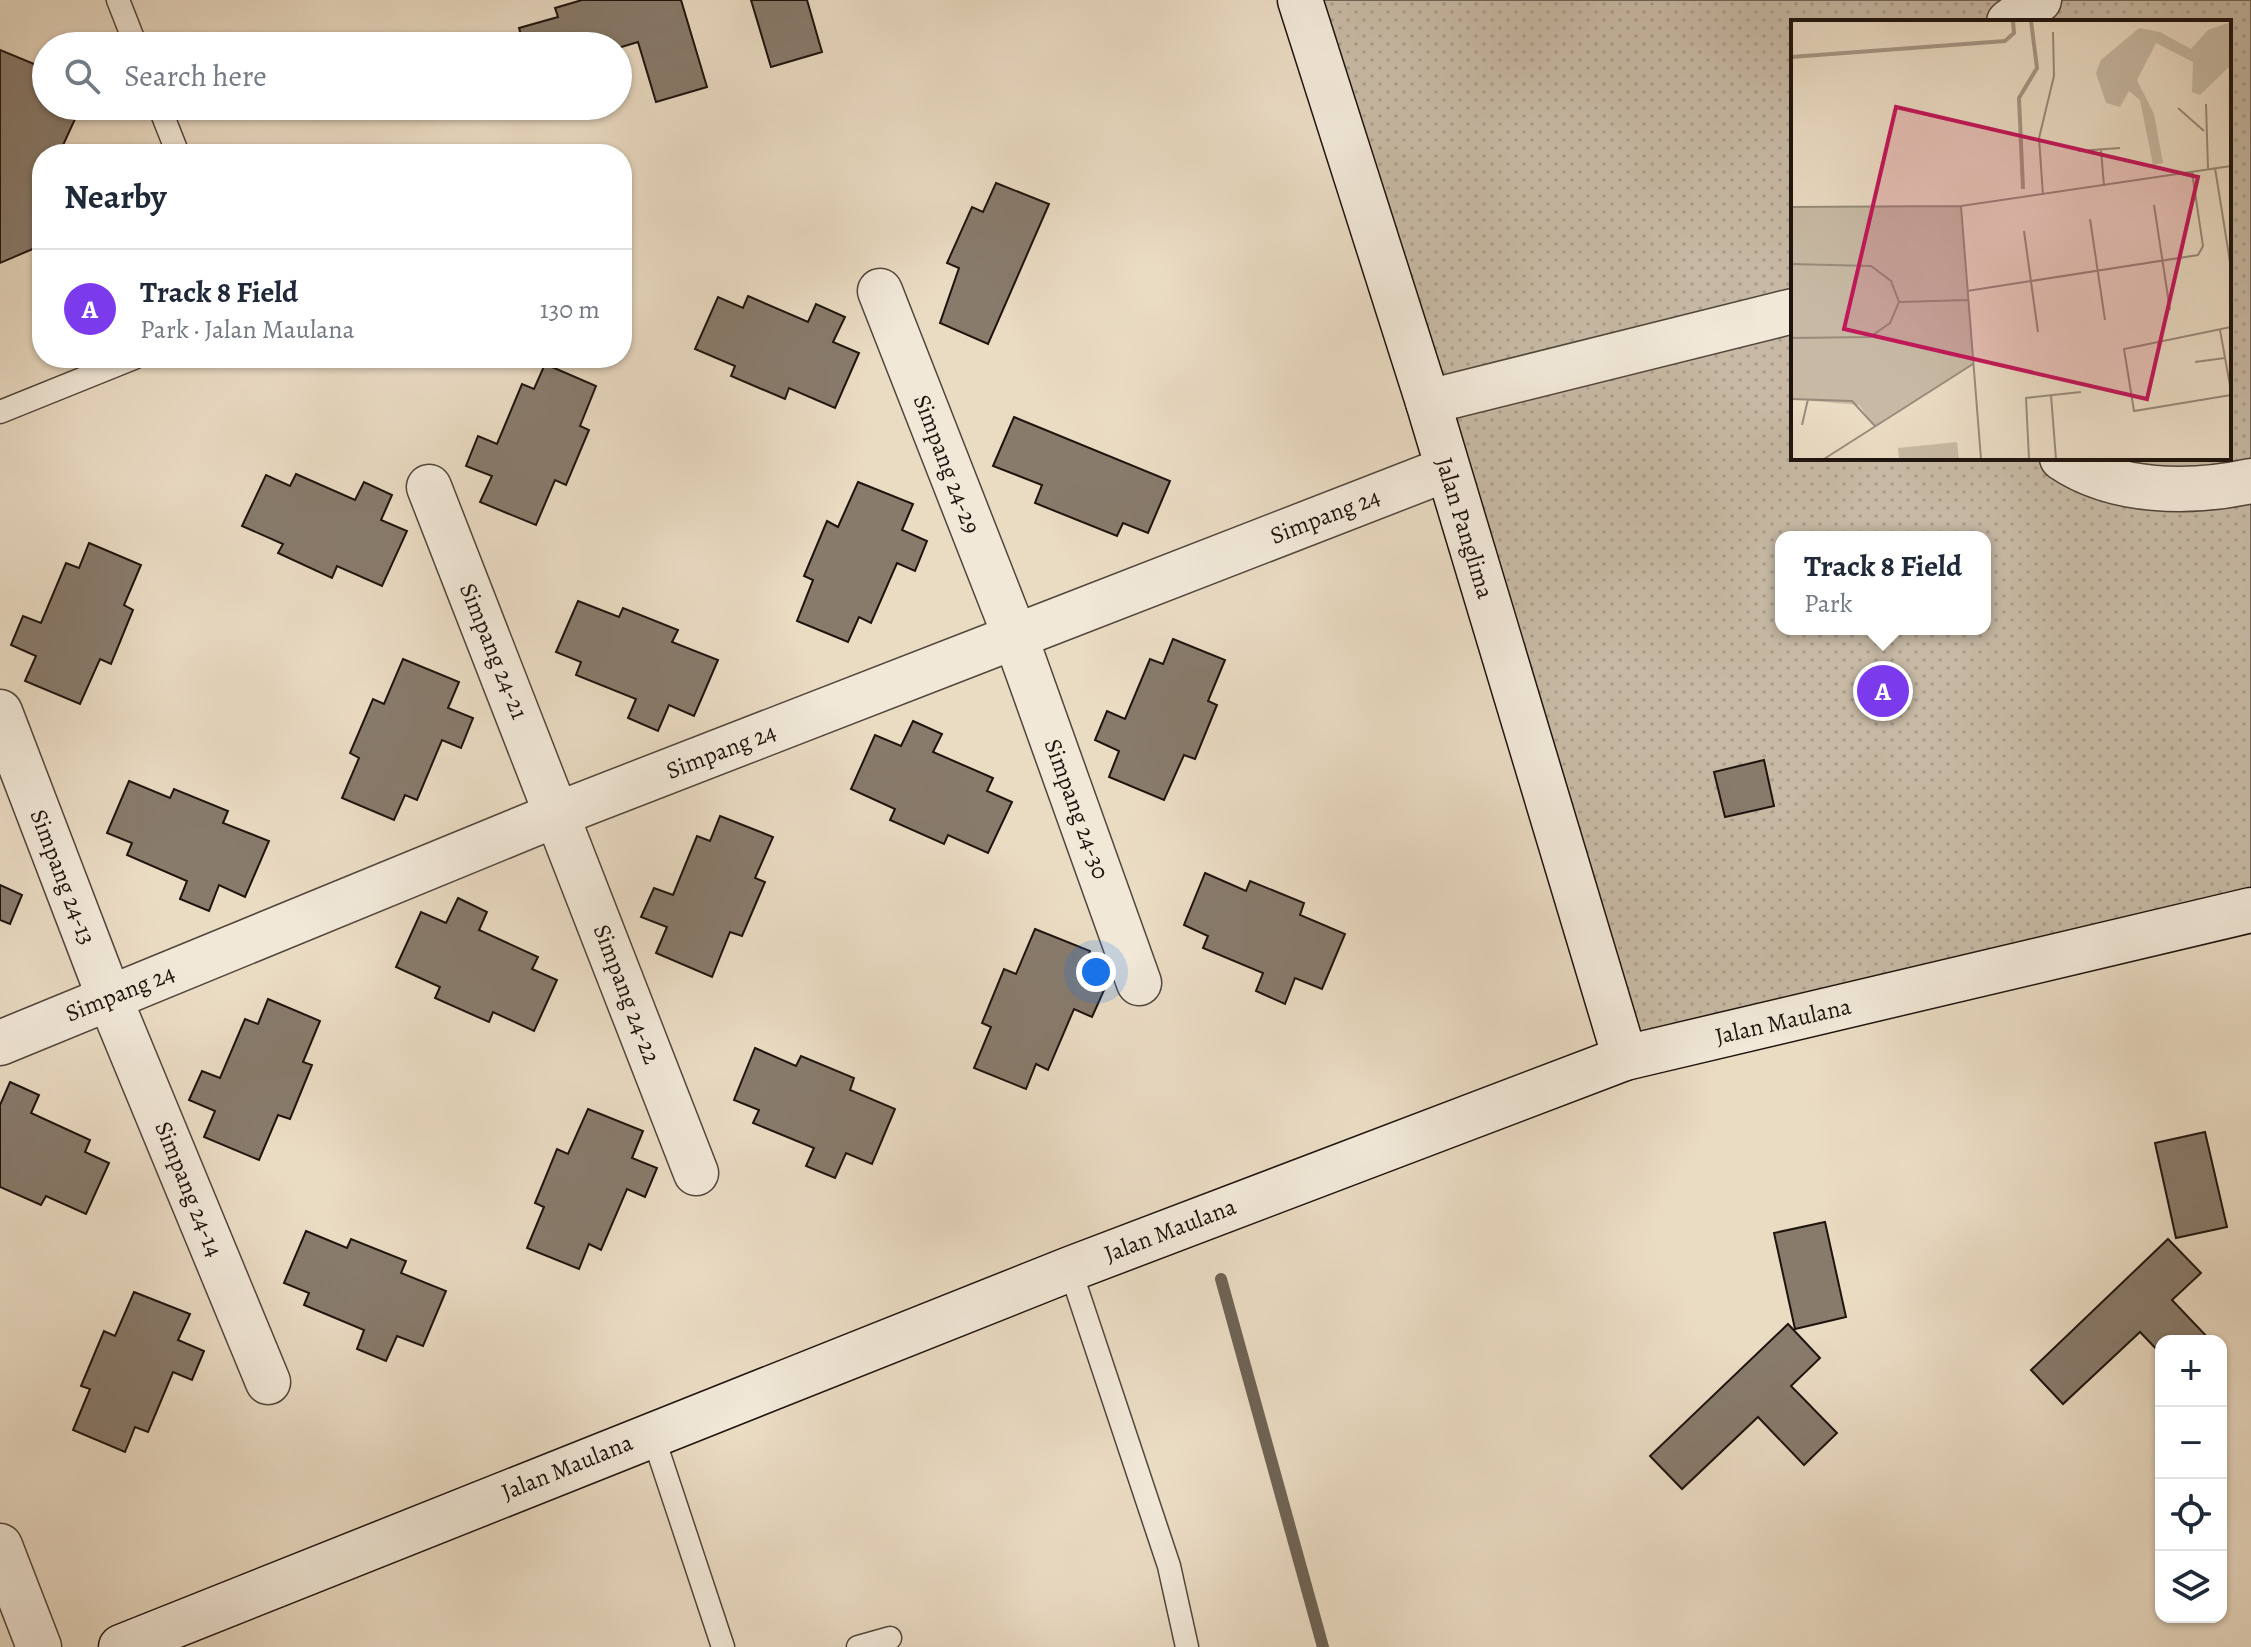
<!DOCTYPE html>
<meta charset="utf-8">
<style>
:root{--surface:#fff;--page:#f6f6f7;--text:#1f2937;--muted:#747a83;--line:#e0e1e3;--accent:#7c3aed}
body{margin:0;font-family:Alegreya,serif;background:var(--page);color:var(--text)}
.controls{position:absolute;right:24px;bottom:24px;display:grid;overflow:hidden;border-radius:16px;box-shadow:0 2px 6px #0004}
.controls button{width:72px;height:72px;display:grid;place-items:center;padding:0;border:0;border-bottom:2px solid var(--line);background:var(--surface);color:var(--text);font:40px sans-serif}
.you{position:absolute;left:1096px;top:972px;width:28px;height:28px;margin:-20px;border:6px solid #fff;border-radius:50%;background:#1a73e8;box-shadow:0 0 0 12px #1a73e833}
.badge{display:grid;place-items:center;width:52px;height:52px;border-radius:50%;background:var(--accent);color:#fff;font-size:26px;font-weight:700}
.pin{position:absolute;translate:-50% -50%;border:4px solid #fff;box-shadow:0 2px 8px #0006}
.popup{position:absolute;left:1775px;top:531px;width:216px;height:104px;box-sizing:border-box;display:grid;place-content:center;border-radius:16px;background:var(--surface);filter:drop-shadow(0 2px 6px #0005);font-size:26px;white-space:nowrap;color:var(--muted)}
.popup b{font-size:30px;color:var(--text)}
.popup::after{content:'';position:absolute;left:50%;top:100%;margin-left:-16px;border:16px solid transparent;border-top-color:var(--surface)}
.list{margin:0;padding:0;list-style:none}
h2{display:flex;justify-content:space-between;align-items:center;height:104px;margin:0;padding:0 32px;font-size:34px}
h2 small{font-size:26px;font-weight:400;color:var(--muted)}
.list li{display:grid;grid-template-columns:52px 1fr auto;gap:24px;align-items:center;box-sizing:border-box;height:120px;padding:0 32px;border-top:2px solid var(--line)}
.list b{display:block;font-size:30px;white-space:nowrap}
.list p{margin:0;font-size:26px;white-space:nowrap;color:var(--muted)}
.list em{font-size:26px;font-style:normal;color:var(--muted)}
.icon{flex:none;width:44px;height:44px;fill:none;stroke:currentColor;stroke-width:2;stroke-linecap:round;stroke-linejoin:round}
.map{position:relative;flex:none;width:2251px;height:1647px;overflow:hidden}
.search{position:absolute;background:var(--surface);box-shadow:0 2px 6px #0004;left:32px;top:32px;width:600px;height:88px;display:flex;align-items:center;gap:20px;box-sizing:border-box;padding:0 28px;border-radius:44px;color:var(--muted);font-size:30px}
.panel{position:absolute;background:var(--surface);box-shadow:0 2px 6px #0004;left:32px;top:144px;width:600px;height:224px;border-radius:32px}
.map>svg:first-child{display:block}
</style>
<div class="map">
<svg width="2251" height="1647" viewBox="0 0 2251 1647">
<defs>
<pattern id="green-dots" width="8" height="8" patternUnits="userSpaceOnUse" patternTransform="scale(2)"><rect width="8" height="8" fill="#c7b9a4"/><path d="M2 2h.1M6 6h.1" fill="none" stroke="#aa9e8c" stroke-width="1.8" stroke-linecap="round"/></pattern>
</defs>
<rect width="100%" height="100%" fill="#eadbc3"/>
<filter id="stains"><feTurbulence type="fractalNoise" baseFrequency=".0025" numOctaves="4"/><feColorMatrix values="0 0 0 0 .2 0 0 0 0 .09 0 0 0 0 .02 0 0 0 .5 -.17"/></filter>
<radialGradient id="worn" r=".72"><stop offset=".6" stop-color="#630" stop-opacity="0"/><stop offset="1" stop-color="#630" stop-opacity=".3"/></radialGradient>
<path fill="url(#green-dots)" stroke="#726659" stroke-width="2" fill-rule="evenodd" d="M1300,0h951v912l-626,146zM1793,22h436v436h-436zM1781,537h204v92h-204z"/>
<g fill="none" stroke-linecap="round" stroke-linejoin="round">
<path stroke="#6f6355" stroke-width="12" d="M1221,1279l102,368"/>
</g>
<g fill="#887b6c" stroke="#1e140e" stroke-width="2">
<path d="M582,0h99l26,87 -51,15 -18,-60 -20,6 -94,-2 -5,-18 39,-11 -3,-9z"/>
<path d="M751,0h56l15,52 -51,15z"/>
<path d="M0,50l46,19v37h35l-22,48h-17v38l-5,12 5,2v39l-42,18z"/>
<path d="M996,183l53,21 -61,140 -48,-21 19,-55 -12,-5 25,-56 11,5z"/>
<path d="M748,296l60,26 8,-18 29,13 -12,25 26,11 -24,55 -46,-20 -4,11 -54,-23 4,-10 -40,-17 23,-52 25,11z"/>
<path d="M545,364l51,22 -16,40 9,4 -23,55 -11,-5 -19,45 -56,-23 12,-26 -26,-10 12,-30 19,8 25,-60 12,5z"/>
<path d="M1014,417l156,64 -22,52 -25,-10 -6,13 -82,-33 7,-18 -49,-19z"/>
<path d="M296,474l59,26 9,-18 28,13 -11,25 26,11 -25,55 -45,-20 -5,12 -54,-25 5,-9 -41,-18 24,-51 24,11z"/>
<path d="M858,482l55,22 -11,26 25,11 -12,30 -18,-8 -26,60 -12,-6 -11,25 -51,-21 16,-41 -9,-4 23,-55 11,6z"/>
<path d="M89,543l52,22 -17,40 9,5 -22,54 -11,-5 -20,45 -55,-23 11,-25 -25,-11 12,-29 18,7 25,-60 13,5z"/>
<path d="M578,601l41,16 4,-9 55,22 -6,12 46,18 -24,56 -25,-11 -11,26 -30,-13 8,-19 -60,-24 5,-13 -25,-10z"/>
<path d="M1173,639l52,21 -17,41 9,4 -22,54 -11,-4 -20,45 -55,-23 10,-26 -24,-11 12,-29 18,8 25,-60 13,5z"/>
<path d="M403,659l56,23 -11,26 25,10 -12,30 -19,-8 -25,60 -12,-5 -11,25 -52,-22 17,-40 -9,-5 23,-54 11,5z"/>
<path d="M913,721l29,13 -9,18 60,26 -6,13 25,11 -24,51 -40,-18 -4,9 -54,-24 5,-11 -44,-20 24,-54 26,11z"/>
<path d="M1764,760l10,46 -49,11 -11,-45z"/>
<path d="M129,781l41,17 4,-9 54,22 -5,12 46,18 -24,56 -26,-12 -10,26 -29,-12 7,-18 -60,-26 5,-12 -25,-10z"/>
<path d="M720,816l53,21 -18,41 10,4 -23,54 -12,-4 -18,45 -56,-24 11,-26 -26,-10 13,-29 19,7 24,-59 13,5z"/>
<path d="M1205,873l41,18 4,-10 54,22 -4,12 45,19 -23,55 -27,-11 -10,26 -29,-13 7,-18 -60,-25 5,-12 -24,-11z"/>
<path d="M0,885l22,10 -12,29 -10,-4z"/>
<path d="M458,898l29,14 -8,18 59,27 -6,12 25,11 -23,51 -41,-19 -4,10 -54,-24 5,-11 -44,-20 25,-55 25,11z"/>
<path d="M1035,929l55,22 -10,27 25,10 -13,29 -18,-8 -26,61 -12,-6 -10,25 -52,-21 17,-41 -9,-4 22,-54 12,5z"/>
<path d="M268,999l52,22 -17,41 9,3 -22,54 -12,-4 -19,45 -55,-23 11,-26 -26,-11 13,-29 18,7 25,-59 13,5z"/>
<path d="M755,1048l41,18 5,-10 53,22 -4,12 45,19 -23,55 -26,-11 -11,25 -29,-12 8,-18 -61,-25 6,-13 -25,-10z"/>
<path d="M10,1082l29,13 -8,18 59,27 -5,12 24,11 -23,51 -40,-18 -5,9 -41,-18v-82z"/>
<path d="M588,1109l55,22 -11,27 25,10 -12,29 -18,-8 -26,61 -12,-6 -10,25 -52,-21 17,-41 -9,-4 22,-54 11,5z"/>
<path d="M2205,1132l22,95 -51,11 -21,-95z"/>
<path d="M1825,1222l21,95 -51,12 -21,-96z"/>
<path d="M306,1231l41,17 4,-9 55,22 -5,12 45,18 -23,55 -26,-10 -11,25 -29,-12 7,-19 -60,-25 5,-12 -25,-10z"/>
<path d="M2168,1239l33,34 -29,27 39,41h-50v13l-21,-22 -77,72 -32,-34z"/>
<path d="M134,1292l56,22 -12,26 26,11 -12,29 -19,-8 -25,60 -13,-5 -10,25 -52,-22 17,-41 -9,-3 23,-55 11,5z"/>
<path d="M1788,1324l32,34 -29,28 46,47 -33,32 -46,-48 -76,72 -32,-33z"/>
</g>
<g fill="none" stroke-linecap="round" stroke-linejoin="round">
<g stroke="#51463b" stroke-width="25">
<g id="service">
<path d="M118,0l18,46"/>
<path d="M159,106l19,48"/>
<path d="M0,412l134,-54"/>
<path d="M1070,1269l99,297 18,81"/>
<path d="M652,1433l71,214"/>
<path d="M858,1647l32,-9"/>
</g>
</g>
<g stroke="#51463b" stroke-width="47">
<g id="minor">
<path d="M2009,22l30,-22"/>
<path d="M880,291l135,345 124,347"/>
<path d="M1428,402l365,-91"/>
<path d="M2062,458c53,36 129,36 189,23"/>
<path d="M429,487l267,686"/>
<path d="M0,712l109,285 159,385"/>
<path d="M0,1043l558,-229 889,-345"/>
<path d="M0,1546l39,101"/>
</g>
</g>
<g stroke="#1e140e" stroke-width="47">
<g id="secondary">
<path d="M1300,0l128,402 197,656"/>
<path d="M121,1647l949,-378 555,-211 626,-148"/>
</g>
</g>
<use href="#service" stroke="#f1e8d8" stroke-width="22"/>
<use href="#minor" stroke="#f1e8d8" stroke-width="44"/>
<use href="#secondary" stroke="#f1e8d8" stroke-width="44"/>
</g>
<g text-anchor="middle" stroke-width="7" stroke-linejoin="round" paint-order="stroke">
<g font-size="24" fill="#1e140e" stroke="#f1e8d8">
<text transform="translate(947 464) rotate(69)" y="8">Simpang 24-29</text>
<text transform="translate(1325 516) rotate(-21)" y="8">Simpang 24</text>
<text transform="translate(1465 528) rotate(73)" y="8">Jalan Panglima</text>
<text transform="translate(494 651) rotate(68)" y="8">Simpang 24-21</text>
<text transform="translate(721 751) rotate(-21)" y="8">Simpang 24</text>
<text transform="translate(1077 809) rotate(70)" y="8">Simpang 24-30</text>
<text transform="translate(63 877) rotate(69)" y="8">Simpang 24-13</text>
<text transform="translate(120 993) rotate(-22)" y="8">Simpang 24</text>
<text transform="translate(627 994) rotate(69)" y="8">Simpang 24-22</text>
<text transform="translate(1783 1021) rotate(-13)" y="8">Jalan Maulana</text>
<text transform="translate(189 1189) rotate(68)" y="8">Simpang 24-14</text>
<text transform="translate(1170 1230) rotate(-21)" y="8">Jalan Maulana</text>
<text transform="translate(567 1467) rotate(-22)" y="8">Jalan Maulana</text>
</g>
</g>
<g transform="translate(1791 20)">
<rect width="440" height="440" fill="#eadbc3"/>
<path d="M0,186h170l12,158 -98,62 -16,-21 -68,-6z" fill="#c7b9a4"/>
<path d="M440,2v43l-31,30 -8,-3 1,-30 -37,-19 -19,37 17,34 9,49 -10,2 -13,-65 -11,-9 -9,16 -14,-4 -10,-30 5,-13 38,-32 21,4 31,17 17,-19z" fill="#c7b9a4"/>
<path d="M166,422l2,17h-60l-1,-11z" fill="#c7b9a4"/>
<path fill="none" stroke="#a59785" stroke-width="4" d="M0,37l214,-16 9,-8 -1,-12M232,169l-4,-91 18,-30 -6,-47"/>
<path fill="none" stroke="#988b7b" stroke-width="2" d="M415,84l2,65M387,88l26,23M310,130l3,36M287,131l42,-3M424,148l16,100M252,175l-4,-57 15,-62 -1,-44M363,185l16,105M170,186l20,253M0,187l170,-1 270,-40M299,199l15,101M233,211l14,101M0,244l80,2 20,15 8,21 -9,21 -20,14 -79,1M176,271l231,-36 5,-9 -11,-74M108,282l69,-2M440,307l-107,22 10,62 97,-16M429,310l11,61M404,342l30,-4M260,375l5,64M0,379l61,2 23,25M11,405l6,-26M33,439l149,-95M238,439l-3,-61 55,-6"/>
<path fill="#c2185b" fill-opacity="0.15" stroke="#c2185b" stroke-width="4" d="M105,87l302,70 -51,222 -303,-70z"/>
<rect width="440" height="440" fill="none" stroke="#1e140e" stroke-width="4"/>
</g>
<rect width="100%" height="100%" filter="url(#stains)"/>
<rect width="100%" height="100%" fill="url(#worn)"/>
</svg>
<div class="controls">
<button>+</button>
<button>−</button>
<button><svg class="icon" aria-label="locate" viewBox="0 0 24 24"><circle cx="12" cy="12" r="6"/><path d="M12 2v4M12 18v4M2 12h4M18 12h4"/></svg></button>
<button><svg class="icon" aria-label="layers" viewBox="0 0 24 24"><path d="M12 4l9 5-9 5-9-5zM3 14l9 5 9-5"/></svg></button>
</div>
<div class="you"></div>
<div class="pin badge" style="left:1883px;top:691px">A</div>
<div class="popup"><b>Track 8 Field</b>Park</div>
<div class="search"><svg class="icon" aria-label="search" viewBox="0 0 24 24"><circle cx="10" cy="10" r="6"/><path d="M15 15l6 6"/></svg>Search here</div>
<section class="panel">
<h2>Nearby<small></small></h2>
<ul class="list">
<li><span class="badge">A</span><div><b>Track 8 Field</b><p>Park · Jalan Maulana</p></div><em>130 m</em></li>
</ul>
</section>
</div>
